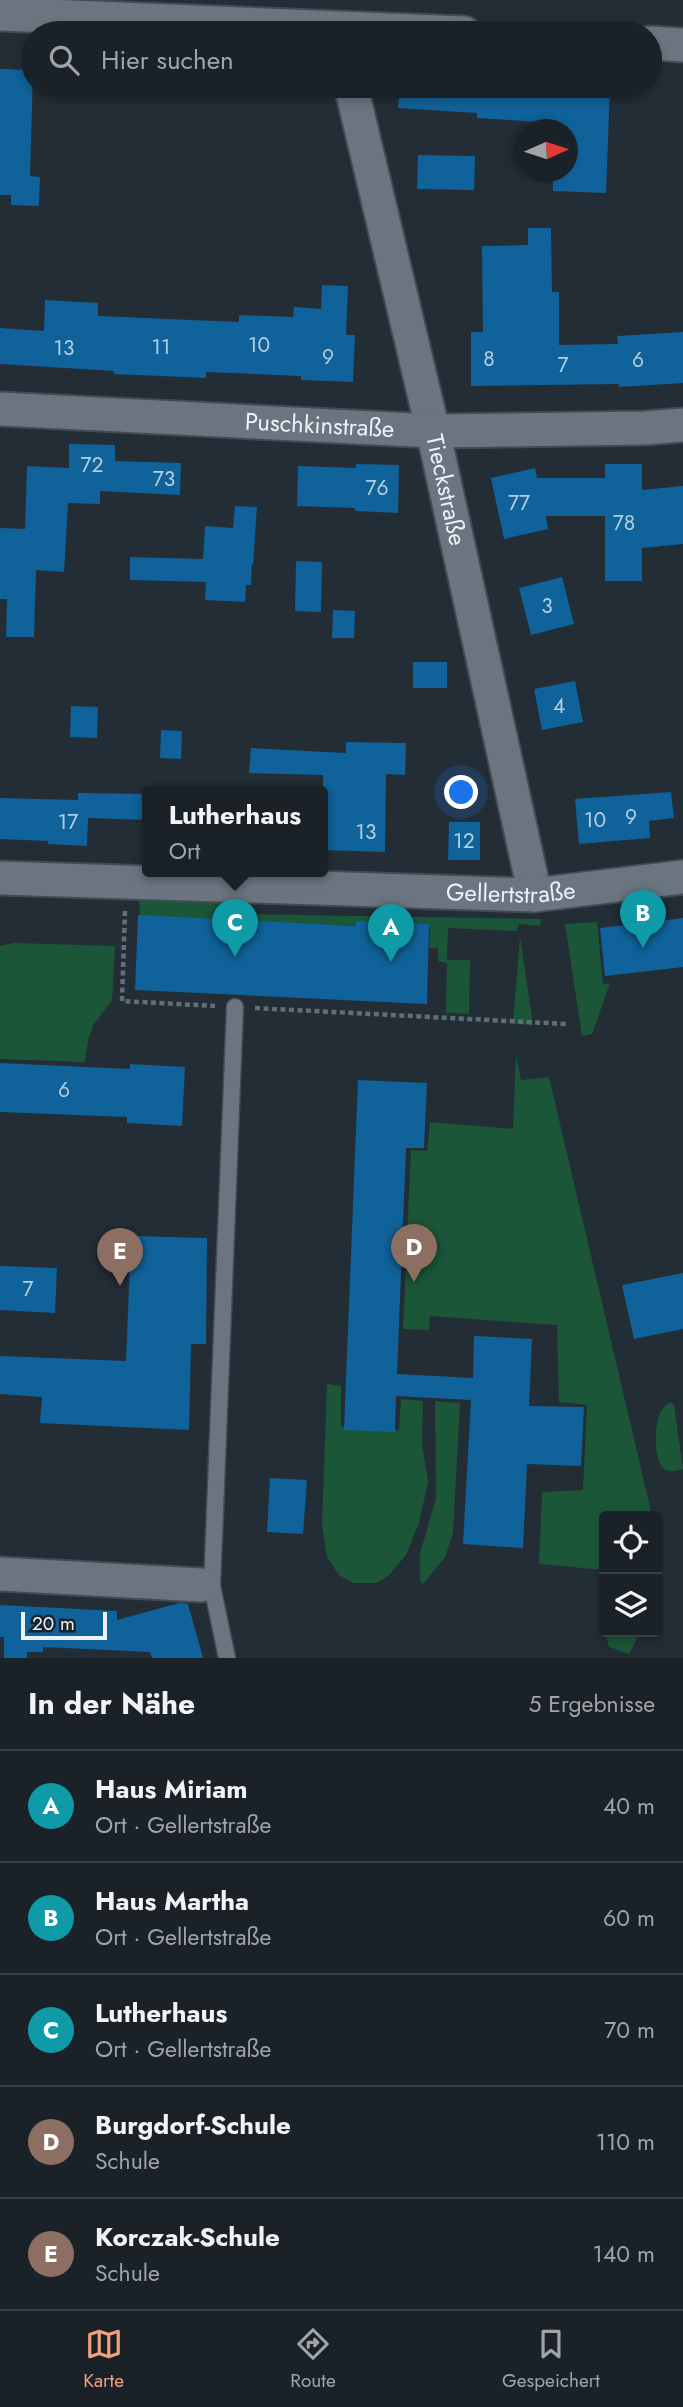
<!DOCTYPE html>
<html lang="de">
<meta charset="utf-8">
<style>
:root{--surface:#1a2228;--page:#272f34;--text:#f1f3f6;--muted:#9fa4a8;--line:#383f45;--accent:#f1a17d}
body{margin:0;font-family:Jost,sans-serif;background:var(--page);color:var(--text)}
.controls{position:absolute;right:21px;bottom:21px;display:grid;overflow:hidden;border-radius:7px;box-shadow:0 4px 10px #0003}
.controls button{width:63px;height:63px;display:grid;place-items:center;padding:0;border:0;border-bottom:2px solid var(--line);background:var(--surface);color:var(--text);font:35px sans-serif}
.compass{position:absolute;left:515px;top:119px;width:63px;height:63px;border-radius:50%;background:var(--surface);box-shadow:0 4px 10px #0003;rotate:87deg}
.scale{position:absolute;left:21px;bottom:18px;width:86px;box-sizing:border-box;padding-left:7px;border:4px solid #ebf2f8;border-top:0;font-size:19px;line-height:24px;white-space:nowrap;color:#ebf2f8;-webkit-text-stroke:5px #19232b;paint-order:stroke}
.you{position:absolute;left:462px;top:793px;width:24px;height:24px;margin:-18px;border:5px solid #fff;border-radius:50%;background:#1a73e8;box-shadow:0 0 0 10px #1a73e833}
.badge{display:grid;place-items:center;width:46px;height:46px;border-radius:50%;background:var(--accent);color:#fff;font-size:23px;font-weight:700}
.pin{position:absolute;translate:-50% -58px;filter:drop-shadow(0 2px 4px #0008)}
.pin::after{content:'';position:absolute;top:37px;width:24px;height:21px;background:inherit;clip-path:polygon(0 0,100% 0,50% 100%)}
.popup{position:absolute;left:142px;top:786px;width:186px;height:91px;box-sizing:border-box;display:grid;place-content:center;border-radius:7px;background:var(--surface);filter:drop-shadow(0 2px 5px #0005);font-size:23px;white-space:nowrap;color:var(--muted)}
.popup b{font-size:26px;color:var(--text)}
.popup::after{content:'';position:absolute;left:50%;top:100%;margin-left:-14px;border:14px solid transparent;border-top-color:var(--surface)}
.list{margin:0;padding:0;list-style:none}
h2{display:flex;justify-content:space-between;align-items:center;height:91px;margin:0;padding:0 28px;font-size:30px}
h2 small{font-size:23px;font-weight:400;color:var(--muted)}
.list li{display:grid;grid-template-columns:46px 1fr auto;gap:21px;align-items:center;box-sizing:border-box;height:112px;padding:0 28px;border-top:2px solid var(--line)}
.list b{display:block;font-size:26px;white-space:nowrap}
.list p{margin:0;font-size:23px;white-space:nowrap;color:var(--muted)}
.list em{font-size:23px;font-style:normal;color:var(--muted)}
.icon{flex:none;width:38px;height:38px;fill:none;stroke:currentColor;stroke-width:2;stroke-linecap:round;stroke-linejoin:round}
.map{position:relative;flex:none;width:683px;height:1658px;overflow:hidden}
.search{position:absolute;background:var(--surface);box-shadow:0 4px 10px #0003;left:21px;right:21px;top:21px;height:77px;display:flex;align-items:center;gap:18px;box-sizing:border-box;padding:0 24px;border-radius:38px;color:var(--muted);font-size:26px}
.sheet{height:651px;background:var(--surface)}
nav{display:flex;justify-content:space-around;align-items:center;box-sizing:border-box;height:98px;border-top:2px solid var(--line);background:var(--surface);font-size:19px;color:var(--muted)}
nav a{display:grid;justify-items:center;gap:4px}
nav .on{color:var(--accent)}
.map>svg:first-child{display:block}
</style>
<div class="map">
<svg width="683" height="1658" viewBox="0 0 683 1658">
<rect width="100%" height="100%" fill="#232d35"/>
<g fill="#1c5638">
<path d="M139,899l100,1 1,14 301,5 -1,7 -21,-2 -2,7 -69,-3 -1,32h23l-1,54 -23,-1 1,-50 -9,-2v-13h-9l1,-20 -290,-10z"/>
<path d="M597,922l6,62 7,-1 -18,51 -10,2 -17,-112z"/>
<path d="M520,936l13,89 -20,-1z"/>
<path d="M13,943l102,3 -3,54 -18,24 -6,16 -3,22 -85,-3v-113z"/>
<path d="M516,1055l5,25 28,-3 101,430 1,9h-47v54l-65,-6 3,-72 41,-2 4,-85 -28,-3 -2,-77 -127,-9 -1,14 -26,-1 8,-179 16,1 3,-29 83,7z"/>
<path d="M327,1384l14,2v41l58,3 2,-31 22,2 -1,42 6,39 -9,41 -13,32 -18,21 -12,7h-23l-14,-8 -12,-18 -5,-33z"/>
<path d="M435,1401l25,2 -7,130 -8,24 -22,27 -3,-3v-27l16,-56z"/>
<path d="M670,1402l4,3 9,64c-6,1 -12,4 -17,1 -14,-7 -12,-49 -4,-60 2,-3 5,-6 8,-8z"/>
<path d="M605,1632h32l-1,9 -7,13 -20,-7z"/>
</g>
<g fill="#10629a">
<path d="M0,69l33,1 -3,106 10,1 -1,29 -28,-1v-10h-11z"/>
<path d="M400,86h210l-4,107 -53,-2v-19h15v-42h-13v-7l-78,-5v-5l-79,-5z"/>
<path d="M418,155l57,1 -1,34 -57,-1z"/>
<path d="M528,228h23l1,64h7v53l59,-1 -1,-8 66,-4v51l-64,4v-3l-148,2v-54h12l-1,-86 46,-1z"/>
<path d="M322,285l26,1 -2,49h9l-2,47 -52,-2v-4l-95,-4v6l-92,-4v-3l-114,-7v-36l44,3 1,-31 53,3v13l141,6v-7l54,2 1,-10 27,2z"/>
<path d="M69,444l46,1v16l66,2 -1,32 -80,-4v13l-32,-1 -4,69 -28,-2 -2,67h-28l1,-38h-7v-71l25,1 2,-63 42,2z"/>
<path d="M356,464l43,1 -1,48 -43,-2v-3l-58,-2 1,-40 58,2z"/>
<path d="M605,464h37v26l41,-4v58l-41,4v33h-37v-65h-59l2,13 -44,10 -13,-61 44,-10 2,10h68z"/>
<path d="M235,506l22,1 -4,57h-1l-1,21h-5l-1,17 -40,-2 1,-18 -76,-2v-23l73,2 2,-33 28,2z"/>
<path d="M296,561l26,1 -1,50 -26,-1z"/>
<path d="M562,577l12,47 -43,11 -12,-47z"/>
<path d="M333,610l22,1 -1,27h-22z"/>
<rect x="413" y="662" width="34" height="26"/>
<path d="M575,681l8,41 -41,8 -8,-41z"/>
<path d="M71,706l27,1 -1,31 -27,-1z"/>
<path d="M161,730l21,1 -1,28 -21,-1z"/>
<path d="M346,742l60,1 -1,32 -19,-1 -1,78 -62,-2v-75l-74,-2 2,-25 95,5z"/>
<path d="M671,792l3,26 -25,3 1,17 -71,6 -4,-45z"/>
<path d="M78,793l70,1v26l-60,-2 -1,28 -39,-2v-3l-48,-2v-41l78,2z"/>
<path d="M449,822h31v38h-32z"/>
<path d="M138,915l218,11v-5l73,3 -2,80 -292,-14z"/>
<path d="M683,918v49l-78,9 -5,-48z"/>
<path d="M0,1063l130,6v-5l55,3 -3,59 -55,-3v-6l-127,-5z"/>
<path d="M358,1080l69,3 -3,65h-18l-9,226 76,4 1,-42 58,3 -3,67 55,1 -3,59 -54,-2 -4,84 -60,-4 8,-144 -75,-4 -1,36 -51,-2z"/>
<path d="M131,1236l76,2 -1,106h-15l-2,86 -149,-7 2,-26 -42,-3v-38l126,5z"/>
<path d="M0,1266l57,2 -2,45 -55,-3z"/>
<path d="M683,1273v56l-49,10 -12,-54z"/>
<path d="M270,1478l37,2 -4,54 -36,-2z"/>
<path d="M179,1603l9,1 15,54h-51l-2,-6 -107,-5v5h-16v6h-23v-21h-4v-32l117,6v9z"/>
</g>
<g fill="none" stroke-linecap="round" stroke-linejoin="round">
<g stroke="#424a52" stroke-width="19">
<path id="lane" d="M227,1658l-15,-72 23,-579"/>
</g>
<g stroke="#424a52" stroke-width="37">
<g id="street">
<path d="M0,14l464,19"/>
<path d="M650,43l33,2"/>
<path id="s1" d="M351,86l82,345 102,464"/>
<path id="s2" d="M0,409l433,22 212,-3 38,-3"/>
<path id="s3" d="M0,878l535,17 148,-18"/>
<path d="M0,1574l201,11"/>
</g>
</g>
<g stroke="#636d74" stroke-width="4.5" stroke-dasharray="5 3.5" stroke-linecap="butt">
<path d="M125,911l-3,90 93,5"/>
<path d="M255,1008l311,16"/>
</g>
<use href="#lane" stroke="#6a7580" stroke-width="16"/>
<use href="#street" stroke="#6a7580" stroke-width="33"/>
</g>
<g text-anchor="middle" stroke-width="7" stroke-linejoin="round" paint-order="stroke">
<g font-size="21" fill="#b4cee0">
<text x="259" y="352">10</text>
<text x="161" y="354">11</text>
<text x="64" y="355">13</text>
<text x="328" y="364">9</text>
<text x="489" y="366">8</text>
<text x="638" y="367">6</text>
<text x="563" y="372">7</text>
<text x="92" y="472">72</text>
<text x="164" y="486">73</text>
<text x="377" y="495">76</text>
<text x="519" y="510">77</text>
<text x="624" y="530">78</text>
<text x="547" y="613">3</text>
<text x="559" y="713">4</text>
<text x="631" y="824">9</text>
<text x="595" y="827">10</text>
<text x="68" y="829">17</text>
<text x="366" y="839">13</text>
<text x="464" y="848">12</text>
<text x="64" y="1097">6</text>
<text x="28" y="1296">7</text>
</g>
<g font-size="24" fill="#ebf2f8" stroke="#19232b">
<text dy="8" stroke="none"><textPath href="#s2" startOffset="320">Puschkinstraße</textPath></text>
<text dy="8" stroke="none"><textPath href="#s1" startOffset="415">Tieckstraße</textPath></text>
<text dy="8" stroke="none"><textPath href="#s3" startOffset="511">Gellertstraße</textPath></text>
</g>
</g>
</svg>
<div class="controls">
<button><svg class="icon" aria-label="locate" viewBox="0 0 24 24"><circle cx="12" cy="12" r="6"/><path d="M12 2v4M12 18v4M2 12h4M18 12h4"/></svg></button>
<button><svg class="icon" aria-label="layers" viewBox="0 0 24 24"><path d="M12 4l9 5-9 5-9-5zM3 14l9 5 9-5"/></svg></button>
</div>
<svg class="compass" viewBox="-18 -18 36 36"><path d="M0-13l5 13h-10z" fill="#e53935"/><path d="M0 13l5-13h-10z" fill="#9fa4a8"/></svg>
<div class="scale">20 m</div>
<div class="you"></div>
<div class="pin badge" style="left:391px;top:962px;background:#0f9aa8">A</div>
<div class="pin badge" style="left:643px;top:948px;background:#0f9aa8">B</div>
<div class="pin badge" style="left:235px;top:957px;background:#0f9aa8">C</div>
<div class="popup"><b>Lutherhaus</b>Ort</div>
<div class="pin badge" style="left:414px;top:1282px;background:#8d6e63">D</div>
<div class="pin badge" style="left:120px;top:1286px;background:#8d6e63">E</div>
<div class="search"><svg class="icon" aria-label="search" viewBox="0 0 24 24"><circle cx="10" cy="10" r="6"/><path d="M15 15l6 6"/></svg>Hier suchen</div>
</div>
<section class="sheet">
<h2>In der Nähe<small>5 Ergebnisse</small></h2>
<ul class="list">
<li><span class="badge" style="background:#0f9aa8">A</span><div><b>Haus Miriam</b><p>Ort · Gellertstraße</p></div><em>40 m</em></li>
<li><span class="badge" style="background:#0f9aa8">B</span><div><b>Haus Martha</b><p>Ort · Gellertstraße</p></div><em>60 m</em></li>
<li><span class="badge" style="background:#0f9aa8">C</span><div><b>Lutherhaus</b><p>Ort · Gellertstraße</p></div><em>70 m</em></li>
<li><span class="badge" style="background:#8d6e63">D</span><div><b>Burgdorf-Schule</b><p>Schule</p></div><em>110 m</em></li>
<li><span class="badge" style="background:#8d6e63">E</span><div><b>Korczak-Schule</b><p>Schule</p></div><em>140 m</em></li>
</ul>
</section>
<nav>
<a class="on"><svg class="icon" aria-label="map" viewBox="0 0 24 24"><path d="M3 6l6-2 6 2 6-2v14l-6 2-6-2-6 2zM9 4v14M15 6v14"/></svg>Karte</a>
<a><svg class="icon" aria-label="directions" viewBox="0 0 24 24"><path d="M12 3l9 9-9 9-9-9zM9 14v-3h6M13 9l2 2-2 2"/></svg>Route</a>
<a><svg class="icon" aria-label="saved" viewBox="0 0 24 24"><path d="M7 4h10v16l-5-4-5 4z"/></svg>Gespeichert</a>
</nav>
